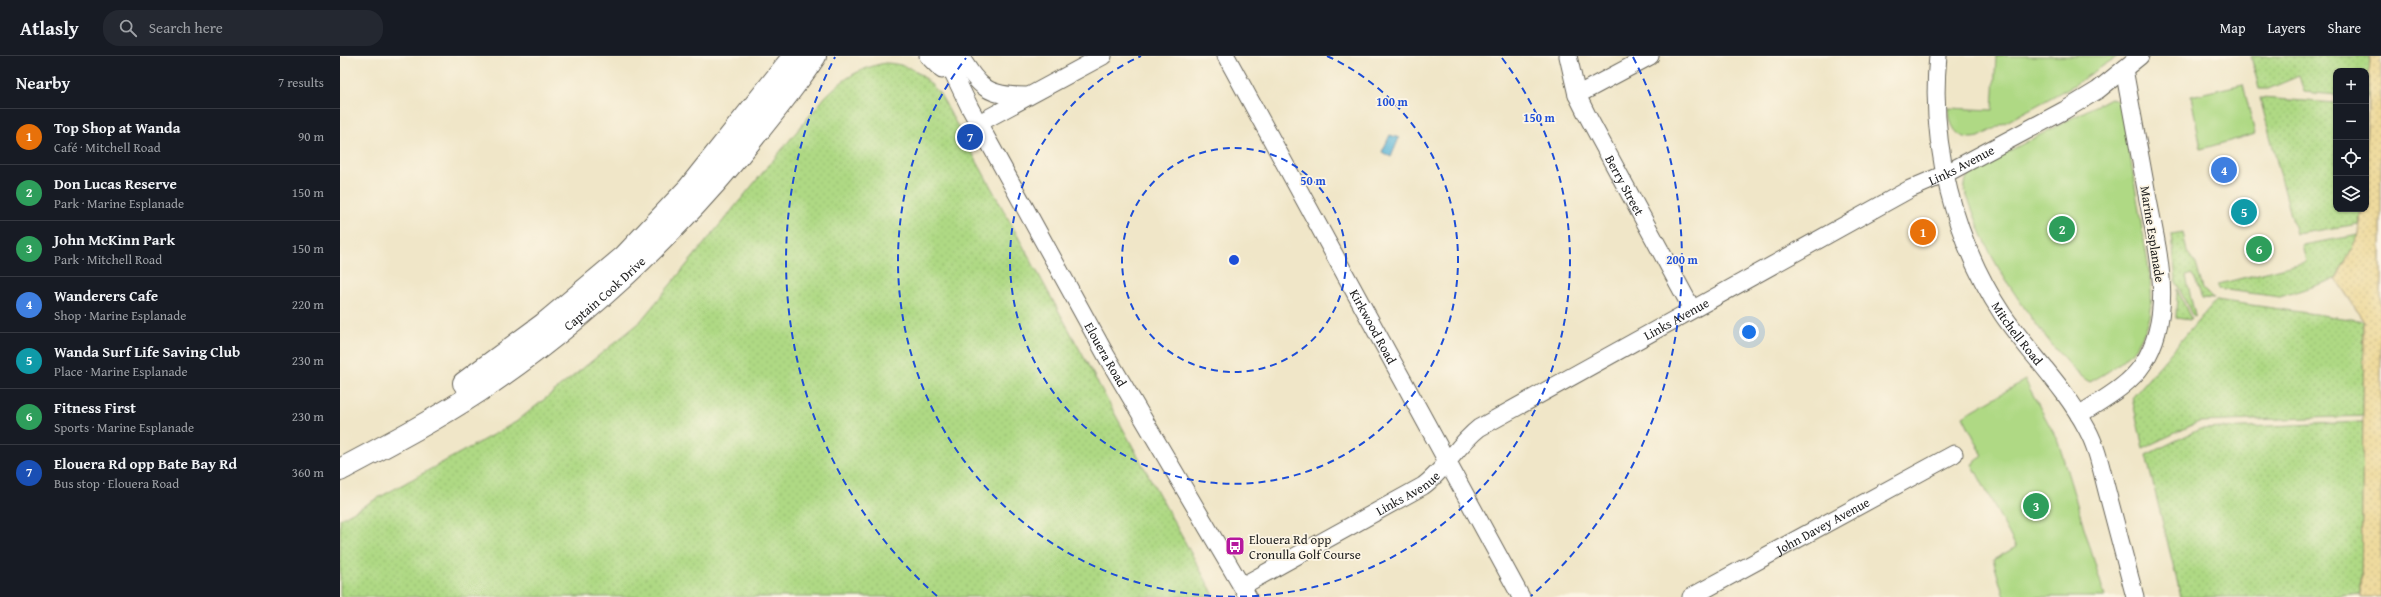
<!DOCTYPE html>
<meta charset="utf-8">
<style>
:root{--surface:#171b24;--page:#242831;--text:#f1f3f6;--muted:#9ea1a6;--line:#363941;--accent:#d690ce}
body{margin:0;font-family:"Gentium Book Plus",serif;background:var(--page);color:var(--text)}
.controls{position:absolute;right:12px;top:12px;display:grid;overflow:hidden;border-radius:8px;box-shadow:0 1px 3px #0004}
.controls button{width:36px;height:36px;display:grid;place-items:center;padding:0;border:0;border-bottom:1px solid var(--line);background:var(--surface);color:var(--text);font:20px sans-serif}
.you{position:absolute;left:1409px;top:276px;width:14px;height:14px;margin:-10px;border:3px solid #fff;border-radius:50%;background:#1a73e8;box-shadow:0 0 0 6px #1a73e833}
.badge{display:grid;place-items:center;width:26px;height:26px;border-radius:50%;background:var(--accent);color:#fff;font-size:13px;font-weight:700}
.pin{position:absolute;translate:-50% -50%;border:2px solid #fff;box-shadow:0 1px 4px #0006}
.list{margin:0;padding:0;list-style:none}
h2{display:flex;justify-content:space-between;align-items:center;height:52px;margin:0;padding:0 16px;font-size:17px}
h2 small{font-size:13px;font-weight:400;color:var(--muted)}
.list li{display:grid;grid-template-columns:26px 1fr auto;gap:12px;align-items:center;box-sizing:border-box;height:56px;padding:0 16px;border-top:1px solid var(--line)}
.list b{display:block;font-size:15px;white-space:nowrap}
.list p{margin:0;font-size:13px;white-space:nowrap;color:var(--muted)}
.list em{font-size:13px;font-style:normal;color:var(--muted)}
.icon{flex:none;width:22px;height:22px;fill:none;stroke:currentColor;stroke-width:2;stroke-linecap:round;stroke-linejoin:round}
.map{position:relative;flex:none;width:2041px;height:541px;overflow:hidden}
header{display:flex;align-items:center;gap:24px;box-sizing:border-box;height:56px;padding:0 20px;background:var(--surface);border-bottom:1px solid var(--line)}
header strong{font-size:19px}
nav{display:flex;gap:22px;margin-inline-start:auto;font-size:14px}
.search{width:280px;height:36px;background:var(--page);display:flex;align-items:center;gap:10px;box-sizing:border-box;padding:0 14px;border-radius:16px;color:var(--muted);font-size:15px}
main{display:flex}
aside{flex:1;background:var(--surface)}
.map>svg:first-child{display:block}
</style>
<header>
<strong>Atlasly</strong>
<div class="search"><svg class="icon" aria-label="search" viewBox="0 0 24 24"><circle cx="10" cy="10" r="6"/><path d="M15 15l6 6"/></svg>Search here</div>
<nav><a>Map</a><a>Layers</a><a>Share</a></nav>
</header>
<main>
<aside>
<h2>Nearby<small>7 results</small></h2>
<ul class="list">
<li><span class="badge" style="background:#e8710a">1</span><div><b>Top Shop at Wanda</b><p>Café · Mitchell Road</p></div><em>90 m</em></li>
<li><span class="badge" style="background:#2e9e5b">2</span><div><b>Don Lucas Reserve</b><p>Park · Marine Esplanade</p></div><em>150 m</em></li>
<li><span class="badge" style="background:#2e9e5b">3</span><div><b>John McKinn Park</b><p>Park · Mitchell Road</p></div><em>150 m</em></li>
<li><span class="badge" style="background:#3f7fe0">4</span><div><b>Wanderers Cafe</b><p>Shop · Marine Esplanade</p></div><em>220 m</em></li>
<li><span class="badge" style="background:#0f9aa8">5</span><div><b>Wanda Surf Life Saving Club</b><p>Place · Marine Esplanade</p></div><em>230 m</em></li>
<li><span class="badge" style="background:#2e9e5b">6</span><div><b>Fitness First</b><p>Sports · Marine Esplanade</p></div><em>230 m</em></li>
<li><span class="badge" style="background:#1a4fb4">7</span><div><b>Elouera Rd opp Bate Bay Rd</b><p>Bus stop · Elouera Road</p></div><em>360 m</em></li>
</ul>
</aside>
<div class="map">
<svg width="2041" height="541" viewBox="0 0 2041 541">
<defs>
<pattern id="grass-dots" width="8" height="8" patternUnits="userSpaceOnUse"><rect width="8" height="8" fill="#afd984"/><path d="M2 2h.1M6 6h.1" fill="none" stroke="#96ba71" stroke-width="1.8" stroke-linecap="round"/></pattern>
<pattern id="sand-dots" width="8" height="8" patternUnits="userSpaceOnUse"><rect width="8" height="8" fill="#eeda9e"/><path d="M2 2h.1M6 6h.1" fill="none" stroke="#ccba88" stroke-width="1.8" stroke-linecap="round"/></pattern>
</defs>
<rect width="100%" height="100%" fill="#fcf5e5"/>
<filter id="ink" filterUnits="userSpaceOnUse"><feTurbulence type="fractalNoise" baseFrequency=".025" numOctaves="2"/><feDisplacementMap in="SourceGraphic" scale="8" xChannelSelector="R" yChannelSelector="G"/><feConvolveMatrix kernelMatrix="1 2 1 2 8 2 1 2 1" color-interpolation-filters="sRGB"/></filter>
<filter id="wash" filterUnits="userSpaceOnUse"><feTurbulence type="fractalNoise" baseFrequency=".012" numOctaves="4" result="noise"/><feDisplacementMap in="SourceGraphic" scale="16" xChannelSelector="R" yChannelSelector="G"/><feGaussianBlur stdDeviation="0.9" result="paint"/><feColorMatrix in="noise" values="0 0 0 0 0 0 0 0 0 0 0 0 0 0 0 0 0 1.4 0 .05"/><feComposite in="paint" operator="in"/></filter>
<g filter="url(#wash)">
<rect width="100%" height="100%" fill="#f0e6c8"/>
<g fill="url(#grass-dots)" stroke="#667a50">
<path d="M1911,0h119l-1,41h-3v-26h-30v24l-32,-3 -5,-16 -31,13h-9z"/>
<path d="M545,7c27,1 38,12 55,31l275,503h-875v-78l176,-97 122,-98 188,-228c18,-18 34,-28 59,-33z"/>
<path d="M1920,42l76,5v106h25l-2,15 -63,10z"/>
<path d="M1843,176l4,20 9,12 7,25 10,10 -11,-1 -9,-24 -7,2 9,40 -2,1 -17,-35 -4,-48z"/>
<path d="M2019,179l-23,44 -56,18 -61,-8v-5l87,-22 -4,-17z"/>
<path d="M1837,233l14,30 -1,1 -14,-2z"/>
<path d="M1876,244l148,21 -1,95 -164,6 -56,26 -11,-50z"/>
<path d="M2023,366l-2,172 -31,3h-149l-35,-142 54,-26z"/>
</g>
<path fill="url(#sand-dots)" stroke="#857b5d" d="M2030,0h11v541h-20l3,-276 -28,-42 23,-44 2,-26h5v-62z"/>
<g fill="#afd984" stroke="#667a50">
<path d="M1656,0h122l-44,29 -95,52c-21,5 -30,-10 -30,-29l44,2z"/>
<path d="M1903,28l12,50 -54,15 -10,-53z"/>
<path d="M1770,42l5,1 7,7c7,41 13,82 20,123 4,23 14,70 7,91 -10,32 -31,47 -59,62 -23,-10 -78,-90 -92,-115 -14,-23 -23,-51 -33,-76 -1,-11 3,-17 12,-23z"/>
<path d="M1685,324l33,61 47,156h-101l-11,-37 23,-13 -44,-83 11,-8 -20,-40z"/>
</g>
<path fill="#5ab5d8" stroke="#3b687a" d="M1050,79l9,3 -8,19 -9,-5z"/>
</g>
<g filter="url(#ink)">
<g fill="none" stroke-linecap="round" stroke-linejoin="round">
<g stroke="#666358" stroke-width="19">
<g id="minor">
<path d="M588,0l14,14"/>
<path id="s1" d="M605,0l25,52 137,249 141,240"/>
<path d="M620,0c20,32 27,40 66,40"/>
<path id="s2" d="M886,0l295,541"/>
<path id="s3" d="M1228,0l9,39 10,20 105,194"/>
<path id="s4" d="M1598,0c-9,87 16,185 65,259 27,39 62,72 84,114 11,20 15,44 21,66 9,34 18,68 27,102"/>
<path d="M1237,39l73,-39"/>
<path d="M639,67l124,-67"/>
<path d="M1739,359c21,-14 50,-29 64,-51 34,-53 13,-118 3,-175 -7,-40 -15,-80 -22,-120"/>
<path id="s5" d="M902,530l181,-100c22,-16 34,-41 56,-58l431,-239 35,-15 120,-64 33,-20 42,-34"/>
<path id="s6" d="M1351,541l263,-143"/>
</g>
</g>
<g stroke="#666358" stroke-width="24">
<g id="major">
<path d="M124,327l80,-59 80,-67 65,-69 105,-132"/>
<path id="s7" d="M0,414c47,-25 95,-50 139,-79 99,-66 184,-145 260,-236 26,-32 53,-64 76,-99"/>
</g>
</g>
<use href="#minor" stroke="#fff" stroke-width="17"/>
<use href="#major" stroke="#fff" stroke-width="22"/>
</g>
</g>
<g fill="none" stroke="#1d4ed8" stroke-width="2" stroke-dasharray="7 5">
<circle cx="894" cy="204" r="112"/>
<path d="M987 0A224 224 0 1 1 801 0"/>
<path d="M1162 2A336 336 0 1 1 626 2"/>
<path d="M597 540A448 448 0 0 1 495 1M1293 1A448 448 0 0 1 1191 540"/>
</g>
<defs>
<g id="bus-square" transform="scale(1)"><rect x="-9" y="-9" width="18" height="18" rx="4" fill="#b5179e" stroke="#fcf5e5"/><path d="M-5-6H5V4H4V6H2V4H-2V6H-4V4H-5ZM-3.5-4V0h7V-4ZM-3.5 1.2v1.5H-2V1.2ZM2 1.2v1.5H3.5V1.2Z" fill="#fff"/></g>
</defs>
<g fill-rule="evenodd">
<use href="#bus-square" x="895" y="490"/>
</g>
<g text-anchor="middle" stroke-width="3.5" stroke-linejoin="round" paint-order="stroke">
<g font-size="13" fill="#1c1c1c" stroke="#fcf5e5">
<text dy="5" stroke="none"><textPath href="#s5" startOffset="837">Links Avenue</textPath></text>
<text dy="5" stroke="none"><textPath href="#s3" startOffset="142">Berry Street</textPath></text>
<text transform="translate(1813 178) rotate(81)" y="5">Marine Esplanade</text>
<text dy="5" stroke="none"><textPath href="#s7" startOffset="319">Captain Cook Drive</textPath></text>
<text dy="5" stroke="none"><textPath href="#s5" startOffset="513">Links Avenue</textPath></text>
<text dy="5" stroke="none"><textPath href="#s2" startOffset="308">Kirkwood Road</textPath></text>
<text dy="5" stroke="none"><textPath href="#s4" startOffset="295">Mitchell Road</textPath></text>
<text dy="5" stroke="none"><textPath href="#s1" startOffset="339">Elouera Road</textPath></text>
<text dy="5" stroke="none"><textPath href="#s5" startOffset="190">Links Avenue</textPath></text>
<text dy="5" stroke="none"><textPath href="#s6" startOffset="150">John Davey Avenue</textPath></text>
</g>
<g font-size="13" fill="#1c1c1c" stroke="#fcf5e5" text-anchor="start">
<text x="909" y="488">Elouera Rd opp<tspan x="909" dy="15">Cronulla Golf Course</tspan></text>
</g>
</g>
<circle cx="894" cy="204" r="6" fill="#1d4ed8" stroke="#fcf5e5" stroke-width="2"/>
<g font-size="12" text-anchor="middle" font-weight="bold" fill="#1d4ed8" stroke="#fcf5e5" stroke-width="3.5" stroke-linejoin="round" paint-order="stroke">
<text x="1052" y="50">100 m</text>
<text x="1199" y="66">150 m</text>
<text x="973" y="129">50 m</text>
<text x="1342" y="208">200 m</text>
</g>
</svg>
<div class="controls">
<button>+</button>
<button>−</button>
<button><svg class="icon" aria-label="locate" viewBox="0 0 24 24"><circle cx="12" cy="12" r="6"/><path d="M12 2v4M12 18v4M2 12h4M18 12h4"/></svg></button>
<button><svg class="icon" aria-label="layers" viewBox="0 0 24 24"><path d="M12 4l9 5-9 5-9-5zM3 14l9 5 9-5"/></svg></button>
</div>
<div class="you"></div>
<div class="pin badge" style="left:1583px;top:176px;background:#e8710a">1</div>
<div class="pin badge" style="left:1722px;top:173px;background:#2e9e5b">2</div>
<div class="pin badge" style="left:1696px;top:450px;background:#2e9e5b">3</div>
<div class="pin badge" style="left:1884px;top:114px;background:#3f7fe0">4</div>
<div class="pin badge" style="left:1904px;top:156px;background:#0f9aa8">5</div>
<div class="pin badge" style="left:1919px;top:193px;background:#2e9e5b">6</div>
<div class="pin badge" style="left:630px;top:81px;background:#1a4fb4">7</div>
</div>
</main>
